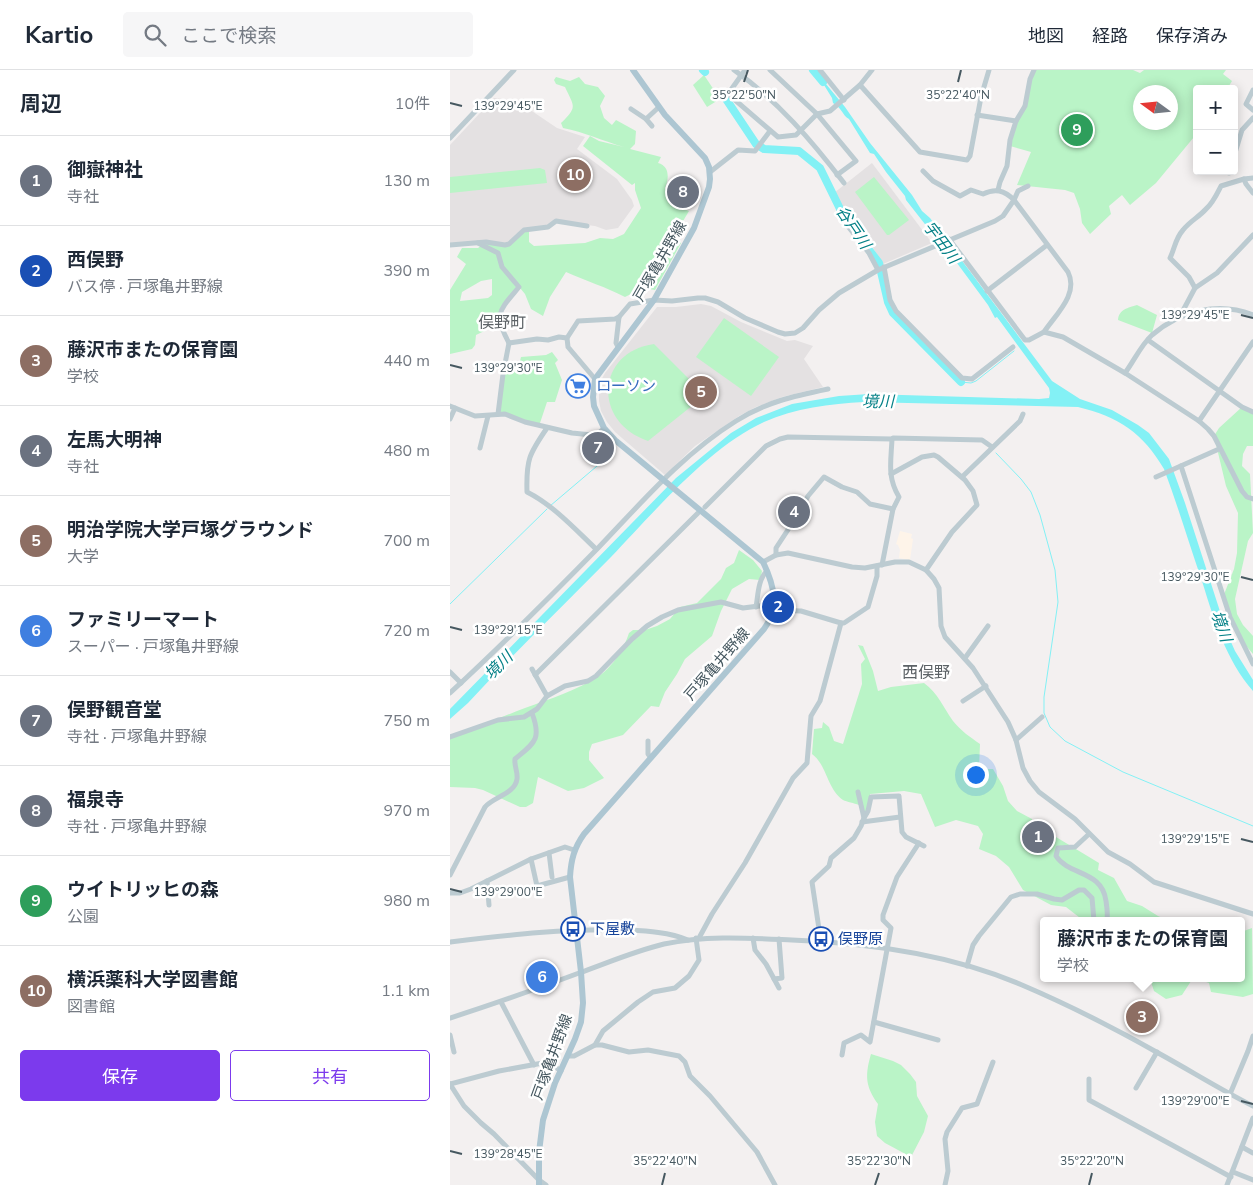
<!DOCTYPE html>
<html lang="ja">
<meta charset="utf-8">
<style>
:root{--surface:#fff;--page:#f6f6f7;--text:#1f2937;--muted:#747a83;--line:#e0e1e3;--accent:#7c3aed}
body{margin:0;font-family:"Nunito Sans","Noto Sans JP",sans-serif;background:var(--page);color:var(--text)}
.controls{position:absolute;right:15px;top:15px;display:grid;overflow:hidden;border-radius:5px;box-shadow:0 2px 12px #0003}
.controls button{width:45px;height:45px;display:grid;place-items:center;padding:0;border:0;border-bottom:1px solid var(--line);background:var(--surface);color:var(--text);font:25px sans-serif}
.compass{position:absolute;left:683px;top:15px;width:45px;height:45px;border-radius:50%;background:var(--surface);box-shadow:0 2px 12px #0003;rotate:285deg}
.you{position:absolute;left:525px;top:704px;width:18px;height:18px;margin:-12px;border:4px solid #fff;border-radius:50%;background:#1a73e8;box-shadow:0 0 0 8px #1a73e833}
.badge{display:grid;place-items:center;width:32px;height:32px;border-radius:50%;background:var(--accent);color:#fff;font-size:16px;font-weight:700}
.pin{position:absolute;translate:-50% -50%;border:2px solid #fff;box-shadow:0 1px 5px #0006}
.popup{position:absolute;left:590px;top:847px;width:205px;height:65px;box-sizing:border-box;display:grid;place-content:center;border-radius:5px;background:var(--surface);filter:drop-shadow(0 1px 4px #0005);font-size:16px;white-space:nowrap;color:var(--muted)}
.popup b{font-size:19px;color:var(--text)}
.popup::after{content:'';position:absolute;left:50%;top:100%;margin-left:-10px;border:10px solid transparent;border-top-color:var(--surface)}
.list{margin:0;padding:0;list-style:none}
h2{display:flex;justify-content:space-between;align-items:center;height:65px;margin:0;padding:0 20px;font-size:21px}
h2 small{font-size:16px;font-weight:400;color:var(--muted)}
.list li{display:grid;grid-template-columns:32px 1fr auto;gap:15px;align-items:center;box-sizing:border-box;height:90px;padding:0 20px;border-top:1px solid var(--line)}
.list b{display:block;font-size:19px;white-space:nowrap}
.list p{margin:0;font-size:16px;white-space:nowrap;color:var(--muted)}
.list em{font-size:16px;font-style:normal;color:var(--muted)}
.actions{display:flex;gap:10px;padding:15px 20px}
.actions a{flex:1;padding:11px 0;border:1px solid var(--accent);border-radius:5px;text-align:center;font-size:18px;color:var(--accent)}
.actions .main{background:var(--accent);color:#fff}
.icon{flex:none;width:28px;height:28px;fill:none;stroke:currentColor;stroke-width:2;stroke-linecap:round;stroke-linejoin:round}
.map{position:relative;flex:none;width:803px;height:1115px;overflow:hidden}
header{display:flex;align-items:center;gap:30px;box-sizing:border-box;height:70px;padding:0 25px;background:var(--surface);border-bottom:1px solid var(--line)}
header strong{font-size:24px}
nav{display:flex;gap:28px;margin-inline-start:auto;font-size:18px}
.search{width:350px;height:45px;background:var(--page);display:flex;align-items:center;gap:12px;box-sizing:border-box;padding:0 18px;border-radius:5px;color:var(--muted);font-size:19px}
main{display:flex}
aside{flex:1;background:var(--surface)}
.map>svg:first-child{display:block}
</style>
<header>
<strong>Kartio</strong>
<div class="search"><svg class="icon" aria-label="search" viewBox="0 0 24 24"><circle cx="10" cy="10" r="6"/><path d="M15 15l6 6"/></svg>ここで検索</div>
<nav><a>地図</a><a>経路</a><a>保存済み</a></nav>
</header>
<main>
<aside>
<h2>周辺<small>10件</small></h2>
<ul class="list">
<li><span class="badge" style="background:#6b7280">1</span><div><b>御嶽神社</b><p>寺社</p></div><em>130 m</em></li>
<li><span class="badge" style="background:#1a4fb4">2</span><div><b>西俣野</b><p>バス停 · 戸塚亀井野線</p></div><em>390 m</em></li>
<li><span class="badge" style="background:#8d6e63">3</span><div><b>藤沢市またの保育園</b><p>学校</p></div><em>440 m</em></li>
<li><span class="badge" style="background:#6b7280">4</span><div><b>左馬大明神</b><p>寺社</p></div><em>480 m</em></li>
<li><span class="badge" style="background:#8d6e63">5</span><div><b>明治学院大学戸塚グラウンド</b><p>大学</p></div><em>700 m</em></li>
<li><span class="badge" style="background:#3f7fe0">6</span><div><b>ファミリーマート</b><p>スーパー · 戸塚亀井野線</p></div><em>720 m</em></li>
<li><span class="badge" style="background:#6b7280">7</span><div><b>俣野観音堂</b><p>寺社 · 戸塚亀井野線</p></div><em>750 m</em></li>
<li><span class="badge" style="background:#6b7280">8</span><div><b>福泉寺</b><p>寺社 · 戸塚亀井野線</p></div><em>970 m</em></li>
<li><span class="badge" style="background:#2e9e5b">9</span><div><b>ウイトリッヒの森</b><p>公園</p></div><em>980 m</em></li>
<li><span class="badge" style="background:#8d6e63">10</span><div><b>横浜薬科大学図書館</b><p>図書館</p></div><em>1.1 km</em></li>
</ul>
<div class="actions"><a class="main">保存</a><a>共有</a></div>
</aside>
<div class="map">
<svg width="803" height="1115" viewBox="0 0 803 1115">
<rect width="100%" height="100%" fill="#f3f0f0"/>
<path fill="#fef4e9" d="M450,461l12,3 -1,4 2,1 -3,21 -11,-2 1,-8 -2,-5 -2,-1z"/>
<g fill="#e4e1e2">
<path d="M44,28l23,3 40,27 28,9 -8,12 40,30 15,21 2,6 -16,22 -12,2 -11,-4 -39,-5 -8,6 -24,3 -19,15 -55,-2v-98z"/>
<path d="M422,93l60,80 -49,21 -10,-16 -30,-36 -9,-19z"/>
<path d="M251,234l10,2 30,16 46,19 8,-1 18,6 -9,13 19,28 -41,10 -26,10 -17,9 -44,30 -30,29 -50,-43 -8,-10 -6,-11 -2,-10v-17l6,-11 52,-66h19z"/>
</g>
<g fill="#baf4c7" fill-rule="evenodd">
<path d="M584,0h99l7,3 4,-3h82l-3,4 9,7 -5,8h-30v44l-3,4 -38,46 -26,22 -8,-10 -13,11 2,8 -21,20 -8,-11 -2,-14 -6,-16 -9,-3 -48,-5 14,-33 -21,-6zM690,22h30v30h-30z"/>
<path d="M254,5l16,24 -13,8 -14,-22z"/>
<path d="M106,7l14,4 9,-4 6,7 13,3 7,9 -5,10 4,12 8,7 4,-5 20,11 -1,13 -5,5 31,8 -3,6c12,3 11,16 7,25l16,20 8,3 -16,27 8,5 -26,47 -12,-2 -18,9c-19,-10 -39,-16 -59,-25l-16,25 -7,19 -12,-7 -6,-15 -5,-6 -18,20 -3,16 -23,11 -1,10 -3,4 -22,5v-64l16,-26 -9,-7 5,-9h16l8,-6 19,3 24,-16v13l5,4 51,-3 15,-5 13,1 11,-5 17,-26 -6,-18v-7l-3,2 -49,-39 7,-10 9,5 25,6c-21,-6 -40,-15 -61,-19l-2,-5c17,-17 13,-16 4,-36l-9,-3 -2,-4zM42,209v16l-4,3 -28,3 2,-9 19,-11z"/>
<path d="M90,98l5,2 2,13 -97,10v-16z"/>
<path d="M424,107l35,43 -20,15h-2l-32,-43z"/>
<path d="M687,235l20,10 -5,18 -34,-13c1,-11 10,-12 19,-15z"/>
<path d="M274,248l55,39 -28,39 -55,-39z"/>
<path d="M204,274l45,45c3,5 2,7 -1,12l-50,40c-56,-19 -52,-89 6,-97z"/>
<path d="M102,282l6,8 -3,3 7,17 -7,22h-8l-8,24 -41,-12 7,-50 15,-3 1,-4 25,-2z"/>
<path d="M792,337l11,5v34h-6l-4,8 -1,12 8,8 3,59 -5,8 -13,58 2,15 6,11 10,11v18l-16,-19 -14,-38 11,-28 3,-16 1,-40 -12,-27 -12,-50 5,-8z"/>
<path d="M289,480l14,10 9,11 -2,9 -11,-1 -17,10 -11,22 -9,25 -27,23 -8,15 -12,18 -6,15 -8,-1 -28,29 -31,9 -3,8v8l15,18 -20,10 -16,3 -30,-14 -5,26 -7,4h-6l-37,-17 -8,-2 -25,-1v-48c25,-11 49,-21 75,-31 24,-9 51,-17 74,-32 14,-10 25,-27 30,-43l4,-3h12l12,-4 13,-7 10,-12 17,-4 24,-24 5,-11 8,-5z"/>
<path d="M408,575l5,1 10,25 5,20 13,-4 33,-4c14,10 19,24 29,38 8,10 17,16 27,23l-1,25h14l10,17 5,15 9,10 15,8v17l10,5 14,-4 43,26 -1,7 16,8 13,23 15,5 16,10 12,5h-86l-18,-14 -15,-2 -28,-15 -14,-23 -13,-11 -17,-7 4,-15 -5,-8 -22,-6 -21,7 -14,-33 -17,-3 -34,3 -1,20 -4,5 -6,-14c-5,-2 -12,-3 -16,-5 -16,-11 -16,-35 -31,-46l2,-25 8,-1 1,-6 6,5 5,14 9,3 19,-60 -1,-20 4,-5z"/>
<path d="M802,858l1,66 -10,3 -32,-5 -2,-9 -14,-5h46v-46z"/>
<path d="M671,908h72l-11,17 -16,4 -12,-8 -3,-9 -30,-2z"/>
<path d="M421,984l22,7 8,4 9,9 6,8 1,14 11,20 -4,16 -13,25 -26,-14 -8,-7 -2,-14 3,-18c-13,-18 -13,-29 -7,-50z"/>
</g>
<path fill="#83f1f5" d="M366,2l29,35 25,36 42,52 10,16 8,7 122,163 28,18 32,11 26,15 11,8 20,26 16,44 42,130 8,18 18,29v11c-27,-31 -39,-71 -51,-110 -13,-37 -24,-75 -38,-112 -21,-36 -45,-52 -86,-62l-214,-5c-34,2 -69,6 -100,20 -55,25 -111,91 -153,135 -48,49 -97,96 -143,146l-18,16v-10l226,-231 55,-45 25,-15 36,-14 47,-8 30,-2 170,5 10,-1 1,-5 -1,-5 -52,-71 -2,1 -7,-13 -51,-69 -6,-8h-3l-22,-28 -1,-4 -19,-24 -12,-18 -4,-1 -21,-34c-7,-4 -6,-10 -16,-16l-1,-5z"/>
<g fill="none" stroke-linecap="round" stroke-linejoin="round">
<g stroke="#83f1f5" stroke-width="1">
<path d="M511,312l10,1 5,-2 38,-30"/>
<path d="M546,383l25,26 10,13 9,23 15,55 3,32 -14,95v16l6,14 15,14 58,31 130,54"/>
<path d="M100,436l60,-51 1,-12"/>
<path d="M0,534l97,-95"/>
</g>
<g stroke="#83f1f5" stroke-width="8">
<path d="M253,0l2,2"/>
<path d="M363,0l10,12"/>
<path d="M276,29l30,45 8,5 35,2 21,17 24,49 35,46 9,39 5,11 68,69"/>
</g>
<g stroke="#bccbd1" stroke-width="5">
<path d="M284,0c44,31 78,71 110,113"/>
<path d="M295,0l-17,24 50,43 18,-2 21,-21 13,-3 30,-26 12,-15"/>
<path d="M320,0l47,44 39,47 -19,14"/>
<path d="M370,0l24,30"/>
<path d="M410,15l60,67 47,8 3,-4 11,-59 8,-27"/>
<path d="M803,20l-7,14 7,6"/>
<path d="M181,39l15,10"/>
<path d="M527,45l39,6"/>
<path d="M202,56l-6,-7 13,-12"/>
<path d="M0,68l64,-68"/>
<path d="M784,86l8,-26 11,-12"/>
<path d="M260,102l28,-22 17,1 15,-20"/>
<path d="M779,103v-2"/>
<path d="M803,108l-9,1 2,5 7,9"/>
<path d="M578,116l-10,5 -4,9 54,72c11,22 -12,42 -24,60"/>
<path d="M548,120l2,-8 7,-16 3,-26 6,-19 9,-15 5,-27 4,-9"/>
<path d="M393,150l26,33 9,17"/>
<path d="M499,169l76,101h4l15,-8 19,5 62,36 74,48 9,8 6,7 28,55 5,6 6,2"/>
<path d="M28,173l20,10 4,14 17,20c-20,24 -26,27 -10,56l28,-4 11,1 11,-3 8,1"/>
<path d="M0,175l36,-3 19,3 4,-1 15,-14 24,-3 8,-6 31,5"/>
<path d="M434,197l6,33 6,11 66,67 10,1 41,-32"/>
<path d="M745,218l-6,-11 -19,-19c5,-10 5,-19 13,-28 7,-9 16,-13 23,-21 7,-6 11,-15 15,-23l23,-7"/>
<path d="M537,221l60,-46"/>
<path d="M729,248l16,-30 22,-15 36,-38"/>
<path d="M698,270l94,67 11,5"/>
<path d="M168,277l-2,-4 3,-26 11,-13 24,-4 18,1 26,-3h7l13,4 27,16 33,14 7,2 10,-1 8,-5 16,-18 20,-17 39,-23 117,-49 8,-5 11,-16c-10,-10 -19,-12 -31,-6l-12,-4 -11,6 -27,-15 -10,-10"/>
<path d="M675,303c9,-12 16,-28 27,-38 28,-24 66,-34 101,-20"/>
<path d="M145,309l-27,-32 -1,-9 11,-17 37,-2 4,-2"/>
<path d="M0,336l25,10 30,-2 20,8 47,11 20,2 8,-3 4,-4"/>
<path d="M48,344l5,-40 6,-31"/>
<path d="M0,349l5,-11"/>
<path d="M749,351l54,-79"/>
<path d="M97,358c-18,26 -21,32 -20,64 26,13 48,37 69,57"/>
<path d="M442,369c-1,23 -5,38 7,58l-6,12"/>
<path d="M30,378l8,-32"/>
<path d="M731,396l49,151 23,47"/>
<path d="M441,404l31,-17 12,-2 4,2 27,23 8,11 4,14 -25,27 -26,38"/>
<path d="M512,407l58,-56 3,-7"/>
<path d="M706,407l63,-28"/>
<path d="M255,437l61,-61 14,-7 8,-2 104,2 1,-1 89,2 10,7"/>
<path d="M326,485v-7l21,-32 11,-20 16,-19 18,10 15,5 13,12 23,5 -11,56"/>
<path d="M313,492l13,-7 12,-2 64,14 13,1 30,-6h14l17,8 8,9 5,9 2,38 4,11 28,31 35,54 8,18 7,28 7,13 9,11 36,27 33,33 22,12 24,18 99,32"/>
<path d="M306,537c2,-11 2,-28 11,-36"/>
<path d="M324,540l27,1 40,12"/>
<path d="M515,588l23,-32"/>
<path d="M82,599l15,27"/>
<path d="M0,602l11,11"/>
<path d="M85,605l163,-162"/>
<path d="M0,623c51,-47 100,-96 149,-146 43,-45 84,-93 137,-126 30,-19 58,-25 92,-32"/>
<path d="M513,631l23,-15"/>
<path d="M0,667l48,-17 26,-3 13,-8 10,-13 18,-10 23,-5 8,-5 36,-37 15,-13 15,-9 16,-7 43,-8 22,6 32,-4"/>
<path d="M566,670l26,-23"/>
<path d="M198,671v13l3,4"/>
<path d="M414,748l4,-7 3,-14 28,-1 3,36 4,5 18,9"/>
<path d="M412,752l38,-5"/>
<path d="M639,764l-14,13 -17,1 -2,8c13,20 46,14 50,45 1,7 2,13 1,20"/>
<path d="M99,783l3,24"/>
<path d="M81,789l6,27 33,-9"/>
<path d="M0,805l35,-68c8,-10 30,-13 32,-28 1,-7 -3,-13 -2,-20 19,-16 27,-19 17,-46"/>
<path d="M37,811l2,24"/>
<path d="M0,823h10l11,-4 60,-30 34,-12 9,3"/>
<path d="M249,868l13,-24 33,-51 48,-85 14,-15 4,-47 9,-15 21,-78h3l24,-16 9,-31v-10"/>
<path d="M303,868l2,12 11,14 13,24"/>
<path d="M369,871v-12l-7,-47 17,-16 2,-8 23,-20 7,-12 3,-8 -6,-26"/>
<path d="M0,872c59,-7 117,-14 177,-12 20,1 42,2 61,10"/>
<path d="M517,896l6,-21 6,-9 32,-39 9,-3h17l17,5 8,1 17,-10h5l8,8 2,23"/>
<path d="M324,909l8,-1 -3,-39"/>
<path d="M51,932l33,63"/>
<path d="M0,948c44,-14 86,-29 129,-45 28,-10 56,-22 85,-29 43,-9 85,-6 128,-4 78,3 158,14 230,45 47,20 94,44 138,69 31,17 61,36 93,52"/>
<path d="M424,952l64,18"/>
<path d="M0,965l4,17"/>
<path d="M145,975h7l27,7 19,-2 31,6 6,6 5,14 20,20 47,56 18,33"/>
<path d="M392,985l2,-12 17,-8 9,7 21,-114 -8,-8v-5l14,-38 22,-34"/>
<path d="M118,986h6l21,-11 8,-14 35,-29 15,-10 22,-4 14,-12 10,-16 -3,-22"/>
<path d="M639,1009v21l142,77"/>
<path d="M0,1014l14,22 17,17 13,11 45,46 7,5"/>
<path d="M0,1014l49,-13 49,-9 13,9"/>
<path d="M686,1018l21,-36"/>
<path d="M780,1024l18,-43 5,-15"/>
<path d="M792,1077l11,6"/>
<path d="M783,1102l20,8"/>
<path d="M495,1115l3,-14 -3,-32 2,-7 15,-24 15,-4 16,-42"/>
<path d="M777,1115l26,-67"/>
</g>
<path stroke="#adc6d2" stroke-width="6" d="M89,1115v-33l4,-32 12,-37 20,-44 6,-17 2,-19 -2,-31 -11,-95c1,-17 4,-29 14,-43l180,-205c16,-22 10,-44 -1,-67l-148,-122 -11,-12 -10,-22 -1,-9 2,-18 59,-79 40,-72 15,-41 1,-8 -1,-12 -4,-9 -40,-43 -32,-45"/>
</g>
<path fill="none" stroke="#465860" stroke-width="2" d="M294,12l4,-12M508,12l3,-12M0,33l12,3M791,245l12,3M0,295l12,3M791,507l12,3M0,557l12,3M791,769l12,3M0,819l12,3M791,1031l12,3M0,1081l12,3M212,1115l3,-12M425,1115l4,-12M639,1115l3,-12"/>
<defs>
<g id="supermarket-ring" transform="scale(1.25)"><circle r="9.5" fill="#fff" stroke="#3f7fe0" stroke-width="1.5"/><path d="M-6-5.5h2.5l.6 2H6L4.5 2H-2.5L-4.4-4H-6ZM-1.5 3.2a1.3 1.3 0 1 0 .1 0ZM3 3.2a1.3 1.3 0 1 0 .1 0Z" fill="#3f7fe0"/></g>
<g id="bus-ring" transform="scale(1.25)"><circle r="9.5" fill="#fff" stroke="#1a4fb4" stroke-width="1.5"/><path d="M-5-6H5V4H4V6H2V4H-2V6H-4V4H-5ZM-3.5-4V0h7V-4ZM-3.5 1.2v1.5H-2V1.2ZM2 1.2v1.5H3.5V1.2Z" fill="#1a4fb4"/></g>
</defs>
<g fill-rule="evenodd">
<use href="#supermarket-ring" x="128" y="316"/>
<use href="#bus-ring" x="123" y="859"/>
<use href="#bus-ring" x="371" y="869"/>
</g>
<g text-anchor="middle" stroke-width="5" stroke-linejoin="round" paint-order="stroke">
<g font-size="15" fill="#465860" stroke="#fff">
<text transform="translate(210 191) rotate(-60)" y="5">戸塚亀井野線</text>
<text transform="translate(267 594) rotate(-49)" y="5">戸塚亀井野線</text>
<text transform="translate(102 987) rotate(-70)" y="5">戸塚亀井野線</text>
</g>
<g font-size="15" fill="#366cbe" stroke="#fff" text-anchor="start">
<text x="146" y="321">ローソン</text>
</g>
<g font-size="15" fill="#164399" stroke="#fff" text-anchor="start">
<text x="140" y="864">下屋敷</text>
<text x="388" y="874">俣野原</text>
</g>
<g font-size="16" font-style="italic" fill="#058187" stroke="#fff">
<text transform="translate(404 157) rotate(56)" y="6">谷戸川</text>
<text transform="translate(492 172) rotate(53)" y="6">宇田川</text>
<text x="428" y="337">境川</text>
<text transform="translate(772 556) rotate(70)" y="6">境川</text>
<text transform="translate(48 595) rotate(-45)" y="6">境川</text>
</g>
<g font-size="16" fill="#5c6266" stroke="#fff">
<text x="52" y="258">俣野町</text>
<text x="476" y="608">西俣野</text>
</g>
</g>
<g font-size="12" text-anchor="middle" fill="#465860" stroke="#fff" stroke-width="5" stroke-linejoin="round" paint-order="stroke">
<text x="508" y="29">35°22'40"N</text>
<text x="294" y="29">35°22'50"N</text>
<text x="58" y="40">139°29'45"E</text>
<text x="745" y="249">139°29'45"E</text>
<text x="58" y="302">139°29'30"E</text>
<text x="745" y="511">139°29'30"E</text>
<text x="58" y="564">139°29'15"E</text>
<text x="745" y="773">139°29'15"E</text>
<text x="58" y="826">139°29'00"E</text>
<text x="745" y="1035">139°29'00"E</text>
<text x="58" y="1088">139°28'45"E</text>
<text x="215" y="1095">35°22'40"N</text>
<text x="429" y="1095">35°22'30"N</text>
<text x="642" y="1095">35°22'20"N</text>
</g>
</svg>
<div class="controls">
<button>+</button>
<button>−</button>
</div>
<svg class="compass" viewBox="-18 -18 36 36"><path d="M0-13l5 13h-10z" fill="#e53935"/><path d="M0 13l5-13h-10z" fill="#747a83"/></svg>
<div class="you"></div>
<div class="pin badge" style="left:588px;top:767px;background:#6b7280">1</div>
<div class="pin badge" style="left:328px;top:537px;background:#1a4fb4">2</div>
<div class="pin badge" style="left:692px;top:947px;background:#8d6e63">3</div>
<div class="popup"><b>藤沢市またの保育園</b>学校</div>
<div class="pin badge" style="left:344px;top:442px;background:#6b7280">4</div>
<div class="pin badge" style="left:251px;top:322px;background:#8d6e63">5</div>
<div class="pin badge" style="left:92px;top:907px;background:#3f7fe0">6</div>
<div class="pin badge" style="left:148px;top:378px;background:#6b7280">7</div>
<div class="pin badge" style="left:233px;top:122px;background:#6b7280">8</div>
<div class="pin badge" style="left:627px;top:60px;background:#2e9e5b">9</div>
<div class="pin badge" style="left:125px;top:105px;background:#8d6e63">10</div>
</div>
</main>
